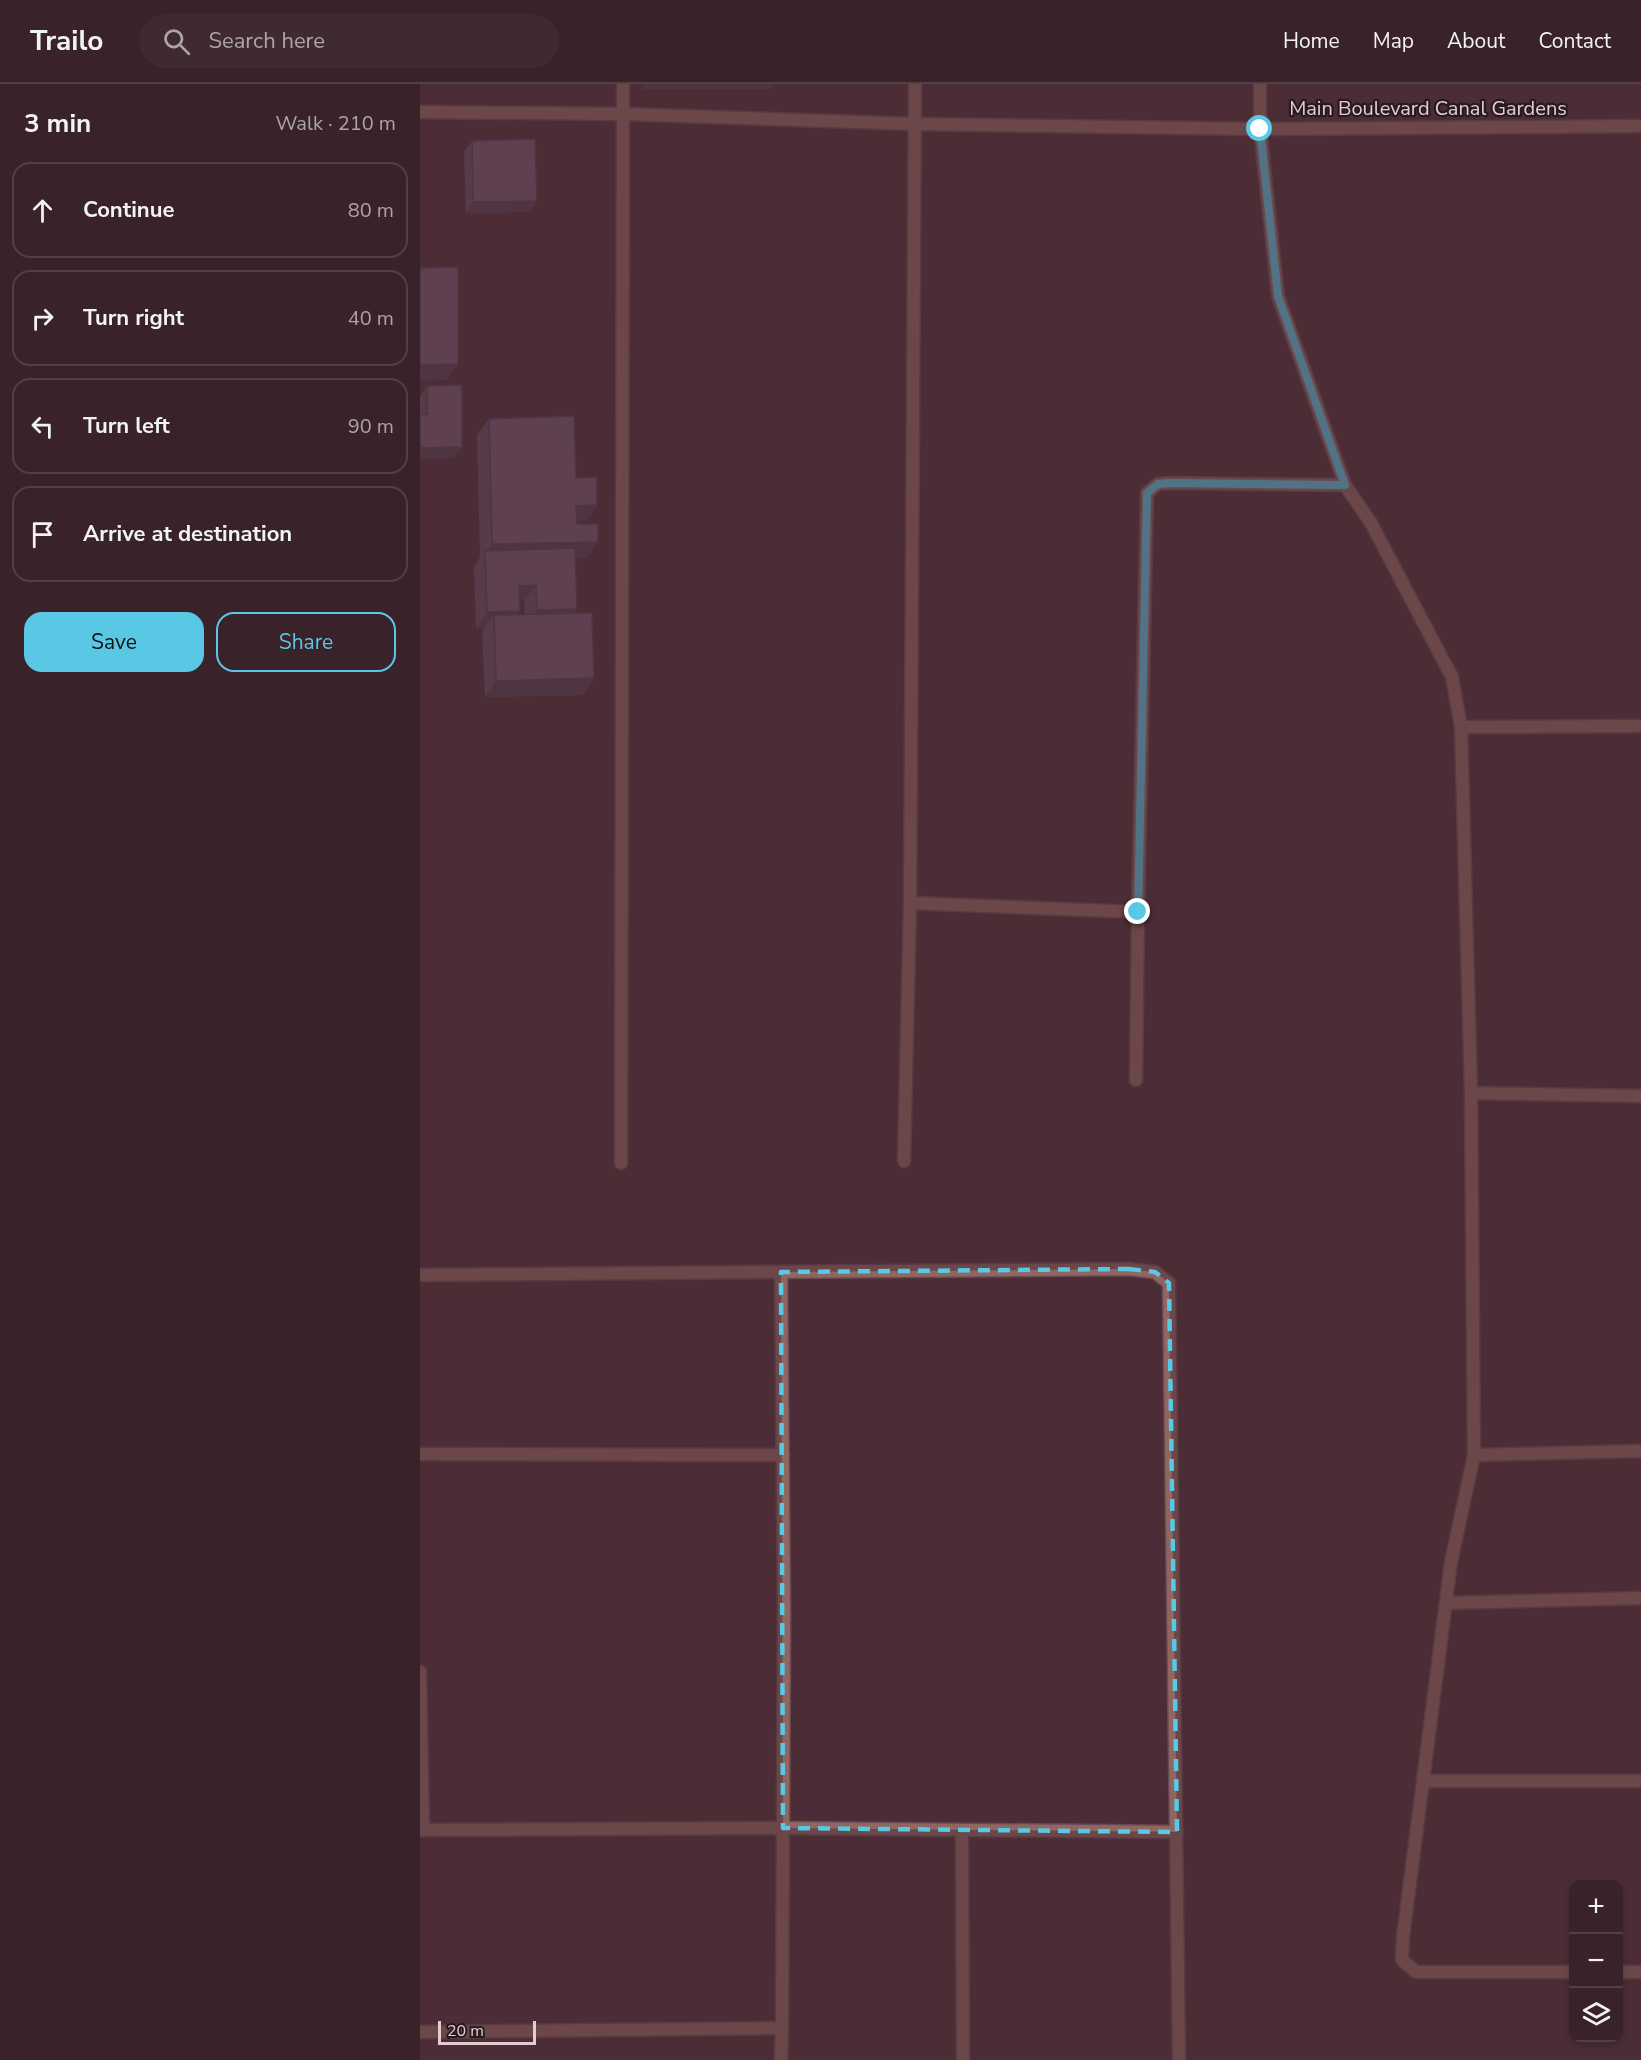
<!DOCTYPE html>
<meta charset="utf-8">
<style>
:root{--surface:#392229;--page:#402a31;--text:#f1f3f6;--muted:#aba4a8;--line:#533f46;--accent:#59c8e4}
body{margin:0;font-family:"Nunito Sans",sans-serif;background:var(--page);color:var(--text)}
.controls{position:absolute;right:18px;bottom:18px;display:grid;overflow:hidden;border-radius:12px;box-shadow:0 3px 9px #0003}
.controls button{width:54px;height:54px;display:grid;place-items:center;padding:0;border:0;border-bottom:2px solid var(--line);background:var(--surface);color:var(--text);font:30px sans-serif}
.scale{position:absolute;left:18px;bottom:15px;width:98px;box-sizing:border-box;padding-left:6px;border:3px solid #e1ccd2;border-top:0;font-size:16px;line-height:21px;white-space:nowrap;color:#e1ccd2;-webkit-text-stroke:4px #291a1f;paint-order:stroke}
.stop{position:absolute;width:18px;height:18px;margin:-14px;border:4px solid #59c8e4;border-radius:50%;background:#fff}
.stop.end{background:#59c8e4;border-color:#fff;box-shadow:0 2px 6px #0008}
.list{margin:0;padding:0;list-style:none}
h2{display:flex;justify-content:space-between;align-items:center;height:78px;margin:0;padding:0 24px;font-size:26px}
h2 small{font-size:20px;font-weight:400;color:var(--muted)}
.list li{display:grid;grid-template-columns:39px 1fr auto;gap:18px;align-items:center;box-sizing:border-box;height:96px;margin:0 12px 12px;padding:0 12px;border:2px solid var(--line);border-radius:18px}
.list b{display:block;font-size:22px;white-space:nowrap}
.list em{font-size:20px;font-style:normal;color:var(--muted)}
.actions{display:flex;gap:12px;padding:18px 24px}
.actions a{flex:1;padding:14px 0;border:2px solid var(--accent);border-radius:18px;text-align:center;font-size:21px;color:var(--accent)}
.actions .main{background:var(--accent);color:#111}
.icon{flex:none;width:33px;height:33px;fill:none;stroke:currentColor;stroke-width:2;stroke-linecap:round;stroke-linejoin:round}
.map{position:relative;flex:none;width:1221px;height:1976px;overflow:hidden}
header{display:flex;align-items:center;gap:36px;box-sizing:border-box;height:84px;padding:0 30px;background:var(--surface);border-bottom:2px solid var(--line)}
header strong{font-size:28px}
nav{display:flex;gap:33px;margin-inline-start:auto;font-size:21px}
.search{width:420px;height:54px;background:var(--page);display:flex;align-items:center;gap:15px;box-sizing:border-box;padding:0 21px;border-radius:33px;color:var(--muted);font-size:22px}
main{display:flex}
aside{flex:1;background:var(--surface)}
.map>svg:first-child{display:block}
</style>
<header>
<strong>Trailo</strong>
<div class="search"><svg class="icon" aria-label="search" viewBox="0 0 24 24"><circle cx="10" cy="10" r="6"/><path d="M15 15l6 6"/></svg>Search here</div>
<nav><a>Home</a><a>Map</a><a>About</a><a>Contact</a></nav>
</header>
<main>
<aside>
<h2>3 min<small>Walk · 210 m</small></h2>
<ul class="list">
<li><svg class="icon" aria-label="ahead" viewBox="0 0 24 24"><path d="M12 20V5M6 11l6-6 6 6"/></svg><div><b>Continue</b></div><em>80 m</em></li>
<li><svg class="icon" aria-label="right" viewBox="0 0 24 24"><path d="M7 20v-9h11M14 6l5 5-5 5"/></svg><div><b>Turn right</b></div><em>40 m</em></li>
<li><svg class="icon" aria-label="left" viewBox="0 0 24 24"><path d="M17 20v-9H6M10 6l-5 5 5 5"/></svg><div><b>Turn left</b></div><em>90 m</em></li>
<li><svg class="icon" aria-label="arrive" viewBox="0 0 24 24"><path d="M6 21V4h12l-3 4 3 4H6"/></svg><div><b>Arrive at destination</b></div></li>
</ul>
<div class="actions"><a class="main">Save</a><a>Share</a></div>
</aside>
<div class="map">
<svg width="1221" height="1976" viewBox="0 0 1221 1976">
<rect width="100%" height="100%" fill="#4c2d37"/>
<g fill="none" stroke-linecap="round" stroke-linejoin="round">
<g stroke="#674a53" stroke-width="15">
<g id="street">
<path d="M840,0v45l381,-3"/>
<path d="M0,28l203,2 292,10 345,5 18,167 67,189 -175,-2 -12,1 -11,9 -9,419 -228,-9 -6,258"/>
<path d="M925,401l26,38 81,154 9,50 10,366 3,362 -23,107 -48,375 -1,23 14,12h158"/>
<path d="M1041,643l180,-1"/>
<path d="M490,819l5,-819"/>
<path d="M716,996l2,-168"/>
<path d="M1051,1009l170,3"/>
<path d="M201,1079l2,-1079"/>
<path d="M0,1191l709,-6 26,3 14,11 10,777"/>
<path d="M0,1370l363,1"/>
<path d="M1054,1371l167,-4"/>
<path d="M1026,1519l195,-5"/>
<path d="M0,1588l3,158"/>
<path d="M1003,1697h218"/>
<path d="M0,1746l363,-2 394,4"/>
<path d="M542,1746l1,230"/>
<path d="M1198,1888h23"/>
<path d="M0,1948l362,-4 2,-415 -3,-341"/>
<path d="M361,1976l1,-32"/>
</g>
</g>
<use href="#street" stroke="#916660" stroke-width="12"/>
</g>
<g fill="#634c5f" fill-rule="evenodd">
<path d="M52,57l65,60 -8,11 -63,1 -2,-61z"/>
<path d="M7,302l27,72 -34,1v-63z"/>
<path d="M69,335l87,59 21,27 -11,16h-9l10,37h-12l2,51 -3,4 9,82 -98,2 -3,-66 3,-4 -9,1 -2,-61 6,-10 -3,-122zM99,517h5l1,14h-8l3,-4z"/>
</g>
<g fill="#503e4e">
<path d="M224,0h131l-4,5h-130z"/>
<path d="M117,117l-8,11 -63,1 7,-11z"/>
<path d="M38,280l-11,16 -27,1v-16z"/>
<path d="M42,363l-8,11 -34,1v-11z"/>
<path d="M177,421l-11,16 -21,1 11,-16z"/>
<path d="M178,458l-11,16 -102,2v-6l7,-10z"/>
<path d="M116,501l-12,16 -16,1 11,-16z"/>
<path d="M157,525l-12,16 -39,1 11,-16z"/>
<path d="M100,527l-12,16 -14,-12 -9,12 -9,1 11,-16z"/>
<path d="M174,594l-11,17 -98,2 11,-16z"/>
</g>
<g fill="#73586f" stroke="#503e4e" stroke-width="1.5">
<path d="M115,55l2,62 -64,1 -1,-61z"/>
<path d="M38,183v97l-38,1v-97z"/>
<path d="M42,301v62l-42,1v-34h7v-28z"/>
<path d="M154,332l2,62 21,-1v28l-21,1 1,18h21v18l-106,2 -3,-125z"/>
<path d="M155,464l2,61 -40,1 -1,-25 -17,1 1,25 -33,1 -2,-61z"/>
<path d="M172,529l2,65 -98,3 -2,-66z"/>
</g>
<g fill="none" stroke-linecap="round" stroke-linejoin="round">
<path stroke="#59c8e4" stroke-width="8" d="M718,828l9,-419 11,-9 12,-1 175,2 -67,-189 -18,-167"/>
</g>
<path d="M0 0H1221V1976H0ZM709,1185l26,3 14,11 8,549 -394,-4 -2,-556z" fill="#4c2d37" fill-opacity=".55" fill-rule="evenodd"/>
<path fill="none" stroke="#59c8e4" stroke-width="4.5" stroke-dasharray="12 8" stroke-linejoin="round" d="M709,1185l26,3 14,11 8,549 -394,-4 -2,-556z"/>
<g text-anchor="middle" stroke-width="4.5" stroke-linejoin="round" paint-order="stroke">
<g font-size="20" fill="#e1ccd2" stroke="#291a1f">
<text x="1008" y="31">Main Boulevard Canal Gardens</text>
</g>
</g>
</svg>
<div class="controls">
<button>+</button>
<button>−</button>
<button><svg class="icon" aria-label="layers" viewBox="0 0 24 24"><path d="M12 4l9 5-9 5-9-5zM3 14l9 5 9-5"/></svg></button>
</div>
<div class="scale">20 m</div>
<div class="stop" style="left:840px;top:45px"></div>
<div class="stop end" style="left:718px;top:828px"></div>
</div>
</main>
